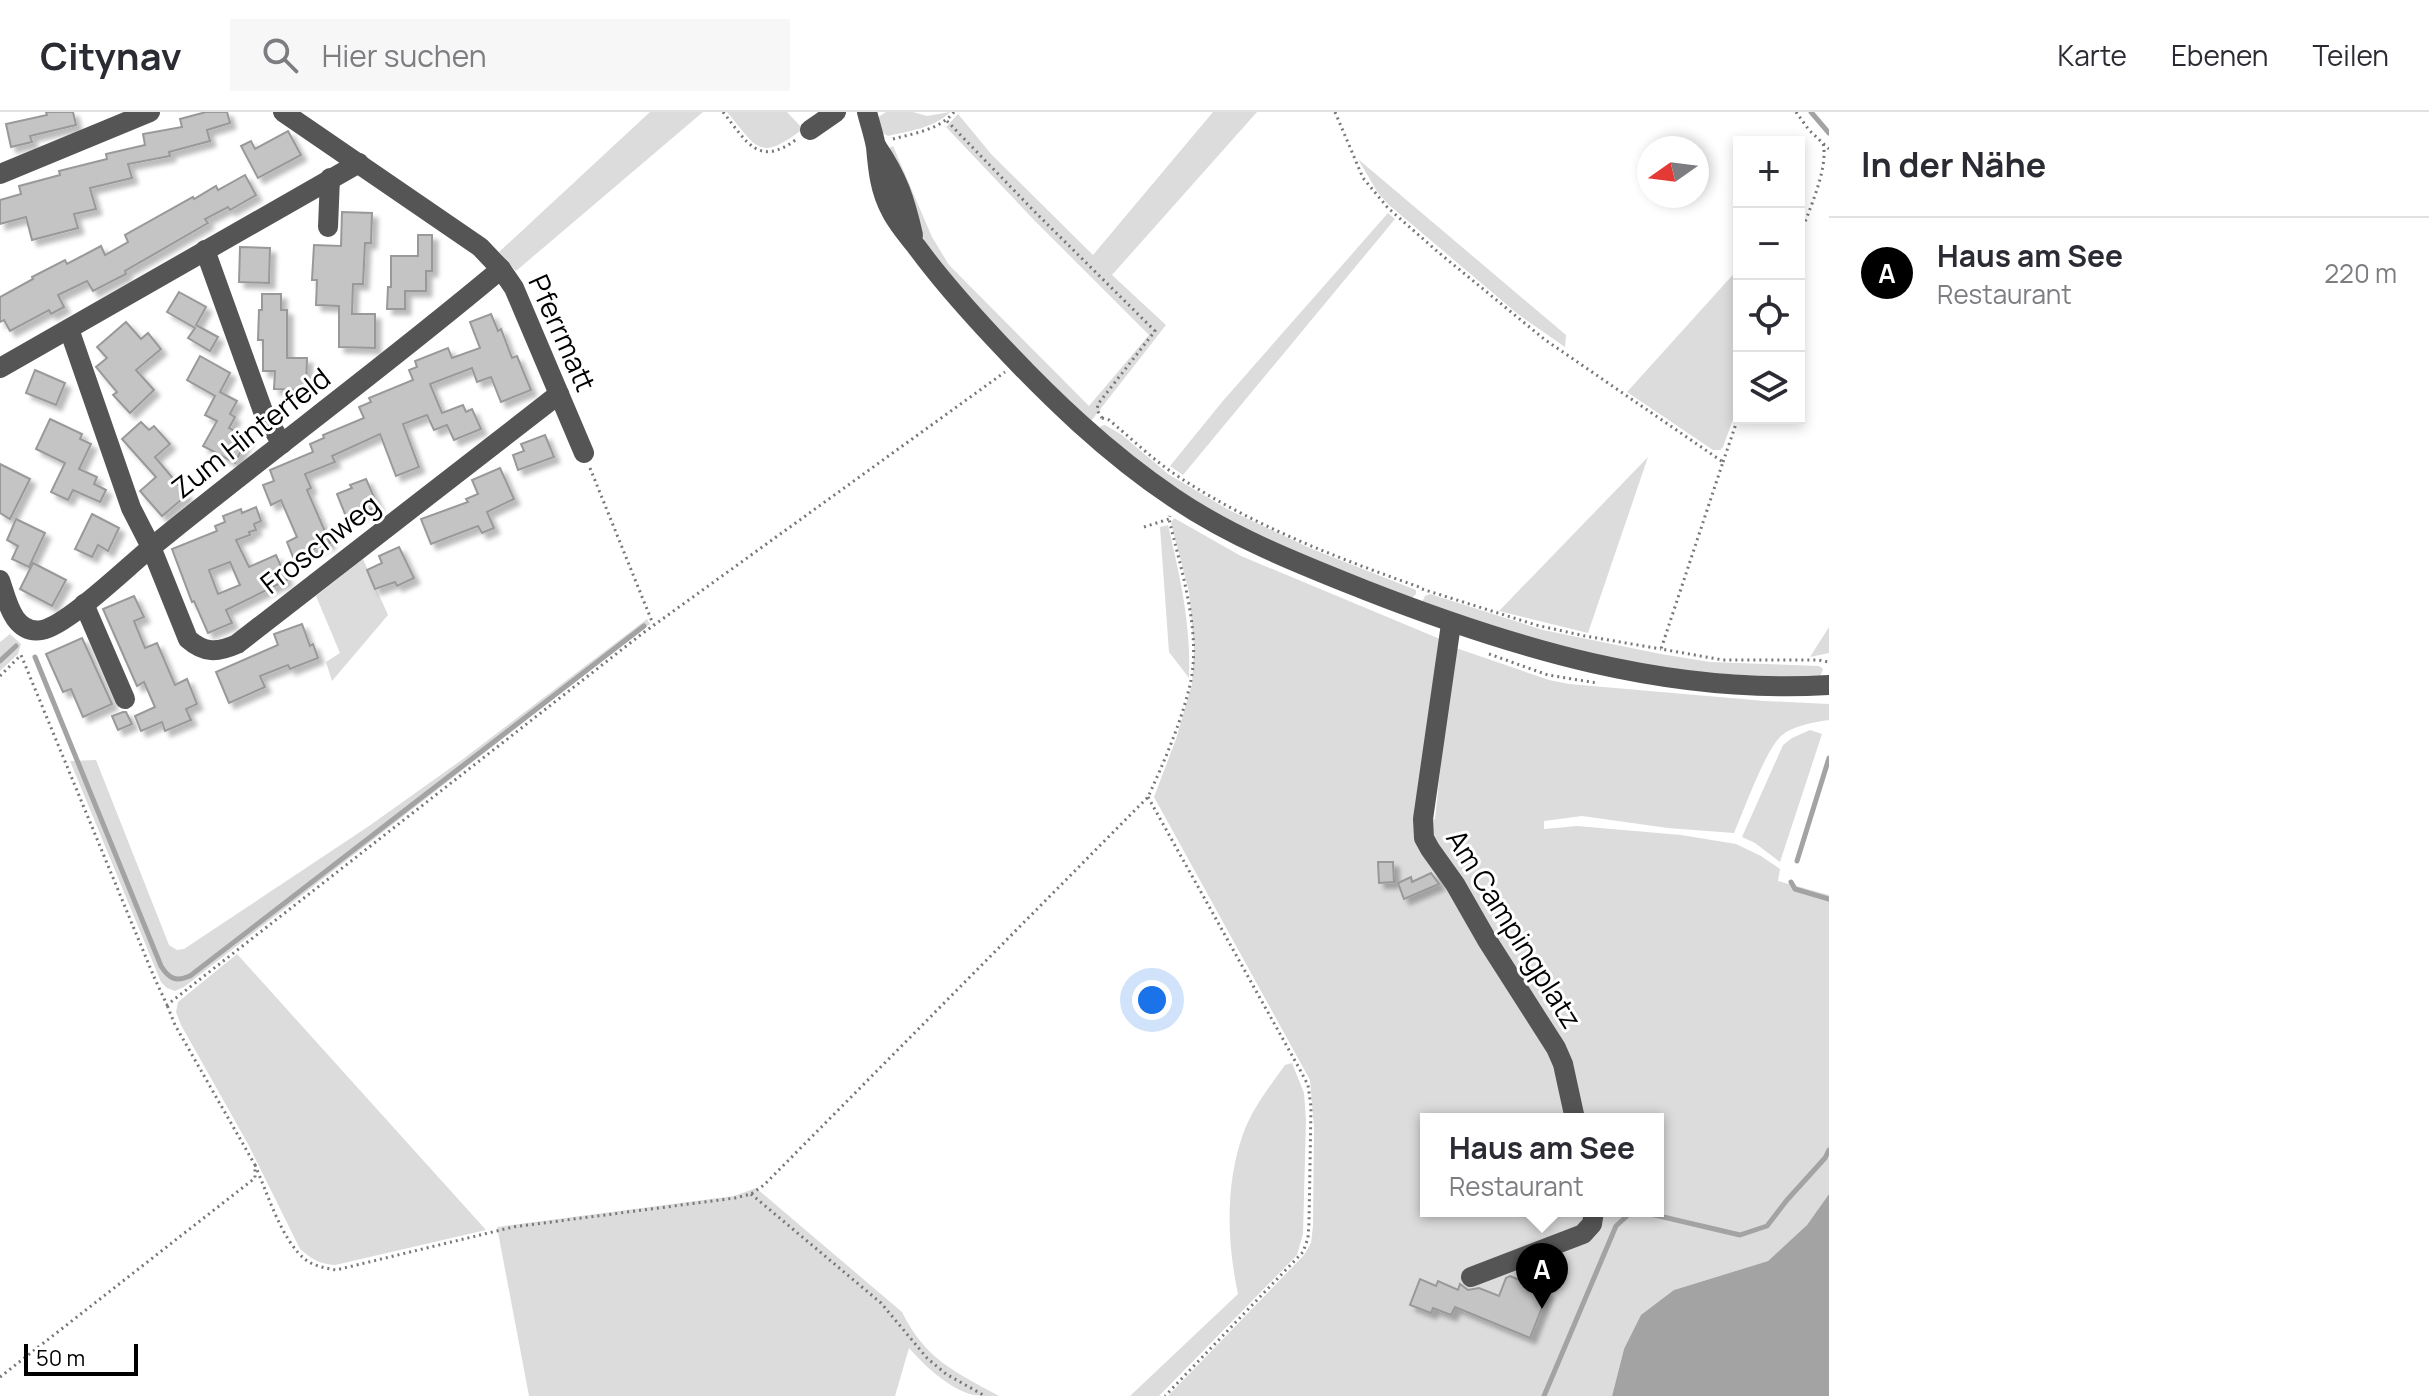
<!DOCTYPE html>
<html lang="de">
<meta charset="utf-8">
<style>
:root{--surface:#fff;--page:#f7f7f7;--text:#2b2b33;--muted:#7c7c81;--line:#e1e1e2;--accent:#000}
body{margin:0;font-family:Manrope,sans-serif;background:var(--page);color:var(--text)}
.controls{position:absolute;right:24px;top:24px;display:grid;overflow:hidden;border-radius:0px;box-shadow:0 4px 12px #0003}
.controls button{width:72px;height:72px;display:grid;place-items:center;padding:0;border:0;border-bottom:2px solid var(--line);background:var(--surface);color:var(--text);font:40px sans-serif}
.compass{position:absolute;left:1637px;top:24px;width:72px;height:72px;border-radius:50%;background:var(--surface);box-shadow:0 4px 12px #0003;rotate:256deg}
.scale{position:absolute;left:24px;bottom:20px;width:114px;box-sizing:border-box;padding-left:8px;border:4px solid #000;border-top:0;font-size:22px;line-height:28px;white-space:nowrap;color:#000;-webkit-text-stroke:6px #fff;paint-order:stroke}
.you{position:absolute;left:1152px;top:888px;width:28px;height:28px;margin:-20px;border:6px solid #fff;border-radius:50%;background:#1a73e8;box-shadow:0 0 0 12px #1a73e833}
.badge{display:grid;place-items:center;width:52px;height:52px;border-radius:50%;background:var(--accent);color:#fff;font-size:26px;font-weight:700}
.pin{position:absolute;translate:-50% -66px;filter:drop-shadow(0 2px 4px #0008)}
.pin::after{content:'';position:absolute;top:42px;width:28px;height:24px;background:inherit;clip-path:polygon(0 0,100% 0,50% 100%)}
.popup{position:absolute;left:1420px;top:1001px;width:244px;height:104px;box-sizing:border-box;display:grid;place-content:center;border-radius:0px;background:var(--surface);filter:drop-shadow(0 2px 6px #0005);font-size:26px;white-space:nowrap;color:var(--muted)}
.popup b{font-size:30px;color:var(--text)}
.popup::after{content:'';position:absolute;left:50%;top:100%;margin-left:-16px;border:16px solid transparent;border-top-color:var(--surface)}
.list{margin:0;padding:0;list-style:none}
h2{display:flex;justify-content:space-between;align-items:center;height:104px;margin:0;padding:0 32px;font-size:34px}
h2 small{font-size:26px;font-weight:400;color:var(--muted)}
.list li{display:grid;grid-template-columns:52px 1fr auto;gap:24px;align-items:center;box-sizing:border-box;height:112px;padding:0 32px;border-top:2px solid var(--line)}
.list b{display:block;font-size:30px;white-space:nowrap}
.list p{margin:0;font-size:26px;white-space:nowrap;color:var(--muted)}
.list em{font-size:26px;font-style:normal;color:var(--muted)}
.icon{flex:none;width:44px;height:44px;fill:none;stroke:currentColor;stroke-width:2;stroke-linecap:round;stroke-linejoin:round}
.map{position:relative;flex:none;width:1829px;height:1284px;overflow:hidden}
header{display:flex;align-items:center;gap:48px;box-sizing:border-box;height:112px;padding:0 40px;background:var(--surface);border-bottom:2px solid var(--line)}
header strong{font-size:38px}
nav{display:flex;gap:44px;margin-inline-start:auto;font-size:28px}
.search{width:560px;height:72px;background:var(--page);display:flex;align-items:center;gap:20px;box-sizing:border-box;padding:0 28px;border-radius:0px;color:var(--muted);font-size:30px}
main{display:flex}
aside{flex:1;background:var(--surface)}
.map>svg:first-child{display:block}
</style>
<header>
<strong>Citynav</strong>
<div class="search"><svg class="icon" aria-label="search" viewBox="0 0 24 24"><circle cx="10" cy="10" r="6"/><path d="M15 15l6 6"/></svg>Hier suchen</div>
<nav><a>Karte</a><a>Ebenen</a><a>Teilen</a></nav>
</header>
<main>
<div class="map">
<svg width="1829" height="1284" viewBox="0 0 1829 1284">
<defs>
<filter id="shadow"><feDropShadow dx="5.5" dy="5.5" stdDeviation="2" flood-color="#0004"/></filter>
</defs>
<rect width="100%" height="100%" fill="#fff"/>
<g fill="#dcdcdc" fill-rule="evenodd">
<path d="M650,0h53l-187,159 -17,-19z"/>
<path d="M727,0h60l16,17c-44,33 -45,20 -76,-17z"/>
<path d="M886,0h27l14,4 23,-4c-15,16 -42,19 -62,24l-7,-4 -4,-14z"/>
<path d="M1213,0h44l-145,163 54,50 -75,96 -53,-48 -98,-107 -16,-26 -36,-91 5,-3 39,91 17,28 140,141 60,-71 -115,-115 -88,-93 12,-13 34,41 101,100z"/>
<path d="M1358,47l208,176 -1,12 -46,-32 -130,-110 -11,-12z"/>
<path d="M1388,101l7,6 -212,256 -13,-9 52,-64z"/>
<path d="M1739,156v135l-16,44 -3,3h-7l-86,-58z"/>
<path d="M1105,313l17,10 46,39 61,36 83,39 104,41v4l-4,4 -111,-41 -124,-64 -79,-62 3,-5z"/>
<path d="M1648,345l-60,176 -89,-22z"/>
<path d="M1174,406l67,38 199,83 -25,180h20l18,-172 96,33 20,4 196,17 64,3v16c-14,2 -37,6 -48,16 -16,15 -37,74 -47,97l-66,-5 -86,-12 -38,5v8l33,-3 104,9 55,9 25,12 19,13 -2,12 51,14v299l-22,31 -39,36 -94,29 -50,59 -12,47h-444l136,-141 7,-12 2,-17 1,-98 -4,-48 -156,-283 22,-58 16,-55 2,-36 -5,-56 -18,-69zM1426,1007h232v92h-232z"/>
<path d="M1168,413c12,51 23,100 21,153l-20,-26 -9,-125z"/>
<path d="M363,447l25,56 -56,66 -6,-19 14,-9 -24,-57z"/>
<path d="M1430,482l113,36 118,24 49,8 109,4 4,3 -3,8 -4,3 -149,-10 -150,-34 -95,-34 3,-6z"/>
<path d="M647,507l3,5 -466,363 -9,4 -8,-3 -6,-6 -91,-221 26,-1 73,185 8,5 7,-1 185,-123 94,-67z"/>
<path d="M1829,515v26l-19,4z"/>
<path d="M10,522l11,10 -3,10 -18,17v-29z"/>
<path d="M1810,618l12,4 -42,128 -25,-19 -13,-6 41,-92 9,-7z"/>
<path d="M237,842l249,276 -151,35c-15,-1 -24,-6 -35,-16l-52,-105 -67,-119 -5,-13 2,-10z"/>
<path d="M1292,951l12,30 2,27 -3,114 -6,21 -138,141h-29l108,-102c-11,-52 -13,-109 5,-160 9,-25 27,-48 42,-69z"/>
<path d="M756,1076l146,124c23,47 53,60 97,84 -8,0 -18,0 -26,-1 -25,-7 -47,-28 -64,-47l-14,48h-366l-32,-169 237,-31z"/>
</g>
<path fill="#a3a3a3" d="M1829,1082v202h-217l12,-47 17,-34 33,-25 94,-29 39,-36z"/>
<g fill="none" stroke-linecap="round" stroke-linejoin="round">
<g stroke="#a3a3a3" stroke-width="5">
<path d="M1811,0l18,21"/>
<path d="M35,545l126,309c8,13 15,16 29,10l454,-350"/>
<path d="M0,549l16,-15"/>
<path d="M1797,749l32,-103"/>
<path d="M1791,770l4,7 34,10"/>
<path d="M1544,1284l72,-170 13,-12 13,-2 98,23 27,-9 20,-26 38,-42 4,-8"/>
</g>
</g>
<g fill="#c4c4c4" stroke="#999" stroke-width="2" fill-rule="evenodd" filter="url(#shadow)">
<path d="M46,0h27l3,13 -46,11 2,6 -21,5 -5,-23 41,-9z"/>
<path d="M206,0h21l3,11 -23,7 3,11 -41,11 1,4 -42,8 4,14 -42,10 6,21 -22,5 4,14 -46,12 -6,-23 -26,7v-24l21,-6 -2,-8 41,-11 -1,-4 48,-12 -1,-5 39,-9 -2,-11 39,-7 -2,-8z"/>
<path d="M288,19l13,24 -43,23 -17,-32 10,-5 4,8z"/>
<path d="M245,63l11,20 -26,15 -2,-3 -23,12 3,4 -83,48 1,3 -33,17 -6,-10 -29,14 6,12 -13,7 -2,-4 -39,21 -6,-11 -4,2v-25l33,-18 -1,-2 33,-17 2,4 34,-18 4,9 23,-13 -3,-7 68,-38 1,2 22,-13 2,4z"/>
<path d="M342,100l30,1 -1,30h-6l-2,41h-10l-1,30h23v34l-36,-1v-41l-23,-1 1,-25h-5l2,-35 27,1z"/>
<path d="M418,123h14v36h-6v20h-21v18h-18l1,-22h3v-31h27z"/>
<path d="M240,135l30,1 -1,35 -30,-1z"/>
<path d="M179,180l27,15 -10,18 22,12 -8,14 -22,-13 7,-10 -28,-16z"/>
<path d="M262,182h19v16h6v48h20l-1,32 -32,-1 1,-18h-12v-31h-5l1,-30h3z"/>
<path d="M491,202l7,17 3,-2 11,29 5,-2 14,34 -30,12 -10,-25 -14,5 -5,-14 -42,16 12,29 21,-8 3,7 6,-3 9,20 -27,11 -7,-15 -13,5 -7,-15 -24,9 16,43 -23,9 -16,-42 -48,22 3,6 -30,12 6,14 -4,2 23,53 -37,14 -6,-15 10,-5 -16,-37 -10,5 -8,-20 11,-4 -4,-11 43,-18 -3,-8 14,-6 -1,-3 41,-17 -5,-11 12,-5 -2,-4 44,-18 -4,-10 8,-3 -2,-6 33,-13 4,10 28,-10 -10,-26z"/>
<path d="M126,210l15,17 7,-6 13,16 -25,21 18,20 -24,23 -17,-18 4,-3 -21,-25 11,-9 -10,-11z"/>
<path d="M200,244l30,17 -10,19 17,9 -7,13 5,3 -6,11 19,9 -13,26 -32,-17 14,-25 -12,-6 10,-19 -28,-16z"/>
<path d="M35,258l30,13 -9,22 -30,-12z"/>
<path d="M50,307l32,15 -2,5 11,5 -12,25 18,8 -3,7 12,6 -6,12 -27,-12 -5,10 -17,-8 14,-29 -29,-14z"/>
<path d="M141,310l8,8 5,-4 16,18 -15,13 32,38 -25,21 -22,-25 16,-14 -34,-38z"/>
<path d="M545,323l9,22 -36,13 -5,-15 11,-4 -3,-7z"/>
<path d="M0,352l30,15 -20,40 -10,-6z"/>
<path d="M500,356l14,31 -27,13 7,16 -12,5 -4,-7 -47,18 -10,-25 47,-17 -2,-3 12,-5 -6,-14z"/>
<path d="M366,367l12,27 -31,13 -10,-25 15,-6 -2,-3z"/>
<path d="M256,395l5,14 -7,3 2,6 -7,2 1,3 -14,5 13,27 27,-12 11,25 -61,30 6,13 -24,10 -14,-32 -2,1 -20,-53 45,-18 -2,-5 10,-4 -2,-6 18,-7 1,4zM230,450l10,23 -22,9 -9,-24z"/>
<path d="M92,402l27,14 -11,23 -10,-6 -6,12 -17,-8z"/>
<path d="M16,407l29,14 -16,34 -17,-8 6,-13 -11,-6z"/>
<path d="M399,435l15,31 -17,8 -2,-4 -20,7 -8,-19 15,-7 -3,-7z"/>
<path d="M33,451l33,17 -14,26 -32,-17z"/>
<path d="M134,484l10,21 -10,4 11,27 12,-5 18,42 12,-6 10,25 -11,5 5,11 -26,11 -3,-9 -21,9 -6,-15 20,-9 -11,-25 -7,4 -34,-77z"/>
<path d="M302,512l8,22 3,-2 5,14 -28,11 -2,-4 -28,11 5,11 -36,16 -13,-31 62,-27 -4,-11z"/>
<path d="M82,526l30,66 -29,13 -12,-28 -8,3 -17,-38z"/>
<path d="M123,600h3l6,12 -14,6 -6,-14z"/>
<path d="M1378,750h15l1,20 -15,1z"/>
<path d="M1431,761l8,11 -35,15 -6,-16 13,-6 1,5z"/>
<path d="M1510,1164l38,16 -18,46 -75,-31 -4,8 -18,-7 -2,5 -21,-8 10,-26 16,7 2,-5 20,9 2,-6 8,6 11,-2 20,8 7,-18z"/>
</g>
<g fill="none" stroke-linecap="round" stroke-linejoin="round">
<g stroke="#777" stroke-width="3" stroke-dasharray="2 4" stroke-linecap="butt">
<path d="M723,0c24,30 35,56 74,27"/>
<path d="M1335,0l28,66 25,30 50,44 106,87 179,123 -62,187 62,11h95l11,2"/>
<path d="M1796,0l13,18 20,19"/>
<path d="M947,9l87,90 121,120 -57,73 -1,6 5,8"/>
<path d="M893,27c22,-6 46,-9 61,-27"/>
<path d="M1799,126c9,-26 30,-69 24,-95"/>
<path d="M1102,306l7,2c22,18 43,39 67,55 75,50 161,83 246,113"/>
<path d="M1723,350l16,-47"/>
<path d="M590,356l63,156"/>
<path d="M1144,415l25,-8"/>
<path d="M1422,477l114,36 49,11 76,13"/>
<path d="M1489,542l59,21 49,8"/>
<path d="M0,564l21,-21 133,322 13,28 476,-372 362,-261"/>
<path d="M1148,685l151,271 9,17 3,22 -2,116 -1,15 -5,14 -138,144"/>
<path d="M255,1053c12,27 27,77 51,95 8,6 19,8 30,10l177,-43 222,-29 16,-4 13,-9 384,-388c16,-35 33,-74 42,-112 12,-52 -9,-115 -21,-166l1,-3"/>
<path d="M751,1082l130,109 46,55 19,16 39,22"/>
<path d="M0,1265l255,-199v-13l-80,-140 -8,-20"/>
</g>
<g stroke="#555" stroke-width="20">
<path d="M283,0l197,135 21,22 13,19 70,165"/>
<path d="M867,0c3,12 7,23 9,35 2,23 4,44 15,64 6,12 16,24 25,35 24,33 50,62 78,92 55,59 113,115 180,160 59,40 126,66 191,92 148,58 303,105 464,95"/>
<path d="M810,18l26,-18"/>
<path d="M877,35c21,31 28,53 36,88"/>
<path d="M0,62l150,-62"/>
<path d="M328,115l2,-49"/>
<path d="M205,138l59,164 18,30"/>
<path d="M69,217l62,179 20,39 37,92c16,14 29,14 49,5l322,-250"/>
<path d="M0,256l359,-205"/>
<path d="M0,468c7,20 13,55 42,50 26,-5 87,-65 111,-84 115,-94 235,-182 348,-277"/>
<path d="M84,492l41,95"/>
<path d="M1451,512l-28,195 1,19 6,11 25,35 32,56 69,108 7,16 12,55"/>
<path d="M1471,1165l112,-43 9,-10 2,-13"/>
</g>
</g>
<g text-anchor="middle" stroke-width="6" stroke-linejoin="round" paint-order="stroke">
<g font-size="28" fill="#000" stroke="#fff">
<text transform="translate(562 221) rotate(66)" y="10">Pferrmatt</text>
<text transform="translate(251 321) rotate(-38)" y="10">Zum Hinterfeld</text>
<text transform="translate(320 432) rotate(-38)" y="10">Froschweg</text>
<text transform="translate(1514 817) rotate(58)" y="10">Am Campingplatz</text>
</g>
</g>
</svg>
<div class="controls">
<button>+</button>
<button>−</button>
<button><svg class="icon" aria-label="locate" viewBox="0 0 24 24"><circle cx="12" cy="12" r="6"/><path d="M12 2v4M12 18v4M2 12h4M18 12h4"/></svg></button>
<button><svg class="icon" aria-label="layers" viewBox="0 0 24 24"><path d="M12 4l9 5-9 5-9-5zM3 14l9 5 9-5"/></svg></button>
</div>
<svg class="compass" viewBox="-18 -18 36 36"><path d="M0-13l5 13h-10z" fill="#e53935"/><path d="M0 13l5-13h-10z" fill="#7c7c81"/></svg>
<div class="scale">50 m</div>
<div class="you"></div>
<div class="pin badge" style="left:1542px;top:1197px">A</div>
<div class="popup"><b>Haus am See</b>Restaurant</div>
</div>
<aside>
<h2>In der Nähe<small></small></h2>
<ul class="list">
<li><span class="badge">A</span><div><b>Haus am See</b><p>Restaurant</p></div><em>220 m</em></li>
</ul>
</aside>
</main>
